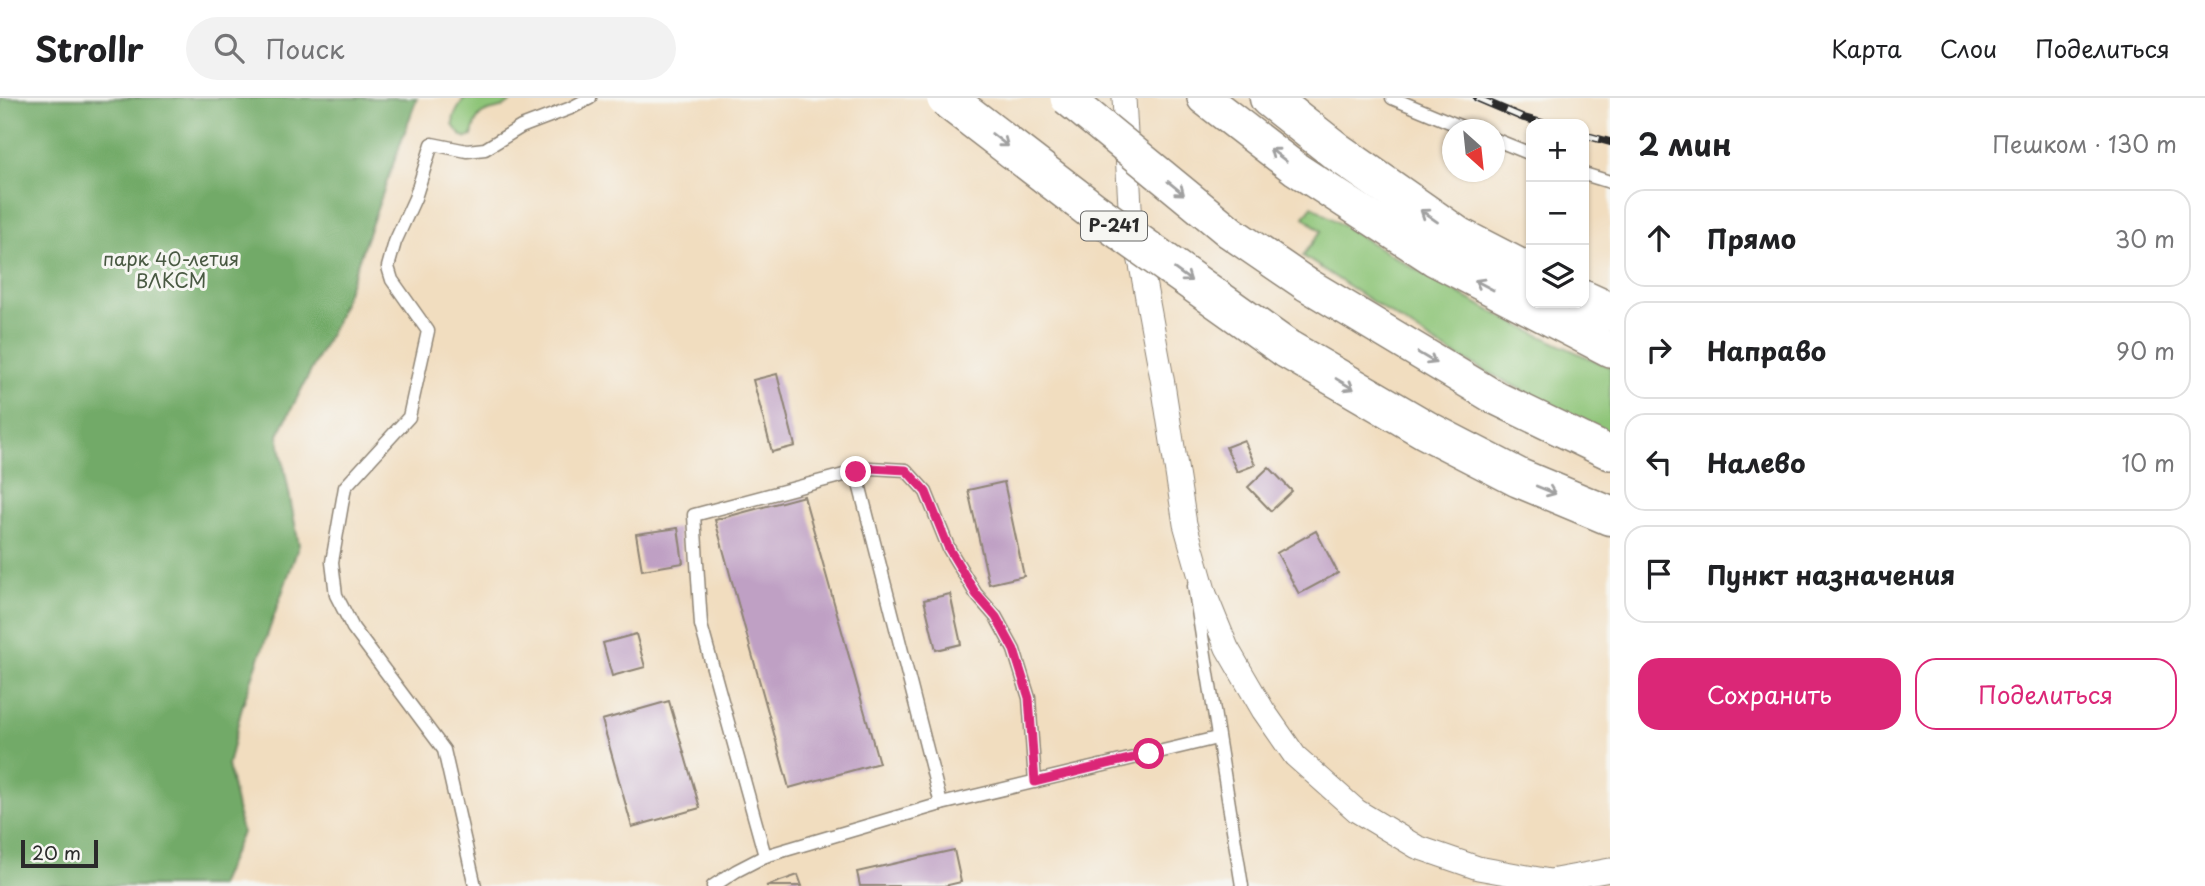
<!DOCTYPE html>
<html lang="ru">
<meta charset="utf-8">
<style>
:root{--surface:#fff;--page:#f2f2f2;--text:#202124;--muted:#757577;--line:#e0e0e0;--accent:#db2777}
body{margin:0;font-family:"Playpen Sans",sans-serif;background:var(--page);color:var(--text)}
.controls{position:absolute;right:21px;top:21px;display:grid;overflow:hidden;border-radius:14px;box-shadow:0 2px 5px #0004}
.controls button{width:63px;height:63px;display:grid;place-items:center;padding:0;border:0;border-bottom:2px solid var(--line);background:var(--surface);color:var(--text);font:35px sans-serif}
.compass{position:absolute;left:1442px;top:21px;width:63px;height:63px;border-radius:50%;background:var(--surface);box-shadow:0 2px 5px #0004;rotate:153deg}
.scale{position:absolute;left:21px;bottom:18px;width:77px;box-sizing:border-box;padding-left:7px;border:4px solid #2b2b2b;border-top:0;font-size:19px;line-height:24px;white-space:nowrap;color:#2b2b2b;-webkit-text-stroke:5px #f6f6f2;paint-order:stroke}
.stop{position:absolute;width:21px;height:21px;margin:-16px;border:5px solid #db2777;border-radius:50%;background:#fff}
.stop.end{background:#db2777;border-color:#fff;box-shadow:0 2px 7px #0008}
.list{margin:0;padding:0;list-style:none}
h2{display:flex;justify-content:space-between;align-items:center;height:91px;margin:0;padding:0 28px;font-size:30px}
h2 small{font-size:23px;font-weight:400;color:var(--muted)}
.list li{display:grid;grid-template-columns:46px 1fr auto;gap:21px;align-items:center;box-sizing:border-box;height:98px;margin:0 14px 14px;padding:0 14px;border:2px solid var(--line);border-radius:21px}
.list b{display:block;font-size:26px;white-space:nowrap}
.list em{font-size:23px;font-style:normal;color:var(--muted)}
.actions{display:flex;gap:14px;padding:21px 28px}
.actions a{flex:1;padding:16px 0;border:2px solid var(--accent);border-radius:21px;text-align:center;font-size:24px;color:var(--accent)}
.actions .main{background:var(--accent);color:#fff}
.icon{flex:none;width:38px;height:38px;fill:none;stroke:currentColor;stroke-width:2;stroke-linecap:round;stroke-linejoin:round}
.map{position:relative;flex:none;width:1610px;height:788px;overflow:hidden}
header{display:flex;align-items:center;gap:42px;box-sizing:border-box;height:98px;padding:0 35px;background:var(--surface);border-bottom:2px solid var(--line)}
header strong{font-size:33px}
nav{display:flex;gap:38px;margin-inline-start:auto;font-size:24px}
.search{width:490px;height:63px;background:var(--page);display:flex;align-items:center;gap:18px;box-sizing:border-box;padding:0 24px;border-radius:38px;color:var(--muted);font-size:26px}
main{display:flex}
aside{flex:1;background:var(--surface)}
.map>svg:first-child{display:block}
</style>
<header>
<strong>Strollr</strong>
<div class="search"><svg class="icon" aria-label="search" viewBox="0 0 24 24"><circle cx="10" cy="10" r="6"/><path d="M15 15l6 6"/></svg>Поиск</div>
<nav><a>Карта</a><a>Слои</a><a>Поделиться</a></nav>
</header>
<main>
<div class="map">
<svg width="1610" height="788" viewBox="0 0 1610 788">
<rect width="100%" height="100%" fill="#f6f6f2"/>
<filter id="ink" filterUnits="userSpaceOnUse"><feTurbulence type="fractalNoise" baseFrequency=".0143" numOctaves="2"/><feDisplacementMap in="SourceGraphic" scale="14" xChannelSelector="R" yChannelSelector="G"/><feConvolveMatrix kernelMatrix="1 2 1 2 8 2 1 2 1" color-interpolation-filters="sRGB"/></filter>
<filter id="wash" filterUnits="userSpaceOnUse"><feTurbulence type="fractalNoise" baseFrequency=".00686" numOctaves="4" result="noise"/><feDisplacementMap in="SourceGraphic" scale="28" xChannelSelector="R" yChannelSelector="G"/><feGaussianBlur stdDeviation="1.57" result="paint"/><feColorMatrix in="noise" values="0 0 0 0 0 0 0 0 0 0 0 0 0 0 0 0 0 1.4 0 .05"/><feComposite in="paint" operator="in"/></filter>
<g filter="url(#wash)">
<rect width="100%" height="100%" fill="#f1ddbf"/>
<g fill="#8ec578" stroke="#5c7852" stroke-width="2">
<path d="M464,0h50c-17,22 -36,0 -42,38l-5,2 -7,-3 -7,-10 1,-9z"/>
<path d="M1312,108c95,61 194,118 298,161v69l-163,-85 -144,-95 18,-25 -17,-14z"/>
</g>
<path fill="#72aa68" stroke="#4e6a4a" stroke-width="2" d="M0,0h417l-80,222 -59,115 21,110 -57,162 -14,58 14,68 -23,53h-219z"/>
<g id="blocks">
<g fill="#bfa0c4">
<path d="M777,276l18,72 -23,6 -19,-72z"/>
<path d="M1244,342l11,25 -18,7 -11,-25z"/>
<path d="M1269,369l23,24 -21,20 -23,-24z"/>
<path d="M1004,384l20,94 -35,8 -21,-94z"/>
<path d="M804,398l75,267 -90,25 -74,-268z"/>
<path d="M678,430l5,35 -41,7 -6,-36z"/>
<path d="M1316,433l22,42 -39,21 -22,-41z"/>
<path d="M950,496l11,50 -25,6 -12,-50z"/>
<path d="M636,536l9,33 -33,9 -9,-33z"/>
<path d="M669,603l31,107 -68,19 -30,-107z"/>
<path d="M954,752l7,32 -17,4h-84l-3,-14z"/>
<path d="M798,777l4,11h-36z"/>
</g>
</g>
</g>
<g filter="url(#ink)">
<use href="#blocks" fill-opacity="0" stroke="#8e8475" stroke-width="2"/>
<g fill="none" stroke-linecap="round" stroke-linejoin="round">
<g stroke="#8e8475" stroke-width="15">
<g id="lane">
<path d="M1392,0l77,32"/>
<path d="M1494,41l37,15"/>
<path d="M1584,76l26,8"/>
<path d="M856,374l85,332"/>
<path d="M1194,488l48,300"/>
<path d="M1035,684l-6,-84 -15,-48 -18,-33 -20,-23 -27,-45 -23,-57 -20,-22 -36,-2 -176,47 7,110 64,231 176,-52 276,-66"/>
<path d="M475,788l-31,-136 -91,-122 -17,-33 -4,-33 13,-75 64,-70 19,-86 -36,-51 -4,-13 7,-25 20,-44 17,-54 35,7 18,-2 36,-22 50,-19 19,-10"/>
<path d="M713,788l23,-15 29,-15"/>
</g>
</g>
<g stroke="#8e8475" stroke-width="25">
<path id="street" d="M1124,0l7,126 10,41 22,119 22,140 20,70 22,54 36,62 32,46 62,55 60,36 61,21 72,13 60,-11"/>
</g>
<g stroke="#8e8475" stroke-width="36">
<g id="secondary">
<path d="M1204,0l92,71 138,90 176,91"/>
<path d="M1306,186l190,114 114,55"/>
</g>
</g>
<g stroke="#8e8475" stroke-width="41">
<g id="highway">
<path d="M1269,0l67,53 123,86 72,37"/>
<path d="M1584,202l26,12"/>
<path d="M1287,251l139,81 93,48 91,38"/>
</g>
</g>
<use href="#lane" stroke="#fff" stroke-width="12"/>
<use href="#street" stroke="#fff" stroke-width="23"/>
<use href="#secondary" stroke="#fff" stroke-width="33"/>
<use href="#highway" stroke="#fff" stroke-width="38"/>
<g stroke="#2b2b2b" stroke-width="8">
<g id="rail">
<path d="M1477,0l47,20 22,6"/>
<path d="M1584,37l26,7"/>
</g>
</g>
<use href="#rail" stroke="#f6f6f2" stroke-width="5" stroke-dasharray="16" stroke-linecap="butt"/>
<g stroke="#8e8475" stroke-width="36" stroke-linecap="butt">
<path id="secondary-bridge" d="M1067,0l163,134 76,52"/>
</g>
<g stroke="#8e8475" stroke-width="41" stroke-linecap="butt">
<path id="highway-bridge" d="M946,0l147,113 194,138"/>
</g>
<use href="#secondary-bridge" stroke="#fff" stroke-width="33"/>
<use href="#highway-bridge" stroke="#fff" stroke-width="38"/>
</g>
<defs><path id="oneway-shaft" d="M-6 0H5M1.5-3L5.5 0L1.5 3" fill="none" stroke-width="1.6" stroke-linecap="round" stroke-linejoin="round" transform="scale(1.75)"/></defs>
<g stroke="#a0a0a0">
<use href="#oneway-shaft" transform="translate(1000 42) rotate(38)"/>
<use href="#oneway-shaft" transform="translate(1278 57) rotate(-143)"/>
<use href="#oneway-shaft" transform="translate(1176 90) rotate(39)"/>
<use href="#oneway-shaft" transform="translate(1429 118) rotate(-145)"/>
<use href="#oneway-shaft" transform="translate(1183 177) rotate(36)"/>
<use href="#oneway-shaft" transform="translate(1484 187) rotate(-152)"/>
<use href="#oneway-shaft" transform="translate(1427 260) rotate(31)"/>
<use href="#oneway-shaft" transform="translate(1345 286) rotate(31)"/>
<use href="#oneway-shaft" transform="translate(1546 392) rotate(22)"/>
</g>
</g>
<g fill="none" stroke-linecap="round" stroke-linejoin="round" filter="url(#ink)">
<path stroke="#db2777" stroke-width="9" d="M856,374l14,-4 36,2 20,22 23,57 27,45 20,23 18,33 15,48 6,84 114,-28"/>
</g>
<g text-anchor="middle" stroke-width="6" stroke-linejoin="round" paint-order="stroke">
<rect fill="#f6f6f2" stroke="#686867" stroke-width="2" x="1081" y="113.5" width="66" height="29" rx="5"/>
<g font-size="18" font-weight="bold" fill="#2b2b2b">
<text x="1114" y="134">Р-241</text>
</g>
<g font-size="19" fill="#495942" stroke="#f6f6f2">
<text x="171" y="168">парк 40-летия<tspan x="171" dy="22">ВЛКСМ</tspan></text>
</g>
</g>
</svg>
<div class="controls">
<button>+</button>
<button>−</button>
<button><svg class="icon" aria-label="layers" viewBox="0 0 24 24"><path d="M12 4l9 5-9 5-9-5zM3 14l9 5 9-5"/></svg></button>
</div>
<svg class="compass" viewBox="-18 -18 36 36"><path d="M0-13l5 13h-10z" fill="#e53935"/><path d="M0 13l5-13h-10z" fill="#757577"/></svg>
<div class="scale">20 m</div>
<div class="stop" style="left:1149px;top:656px"></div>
<div class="stop end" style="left:856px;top:374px"></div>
</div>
<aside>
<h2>2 мин<small>Пешком · 130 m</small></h2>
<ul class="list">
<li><svg class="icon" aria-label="ahead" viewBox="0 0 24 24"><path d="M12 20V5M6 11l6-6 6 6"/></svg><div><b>Прямо</b></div><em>30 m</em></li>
<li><svg class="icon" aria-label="right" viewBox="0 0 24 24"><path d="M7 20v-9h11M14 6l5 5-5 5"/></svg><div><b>Направо</b></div><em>90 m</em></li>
<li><svg class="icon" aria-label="left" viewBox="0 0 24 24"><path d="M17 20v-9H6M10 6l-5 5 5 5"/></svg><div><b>Налево</b></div><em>10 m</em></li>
<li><svg class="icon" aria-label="arrive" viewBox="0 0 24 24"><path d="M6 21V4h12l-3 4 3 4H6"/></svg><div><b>Пункт назначения</b></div></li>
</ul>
<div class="actions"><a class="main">Сохранить</a><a>Поделиться</a></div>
</aside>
</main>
